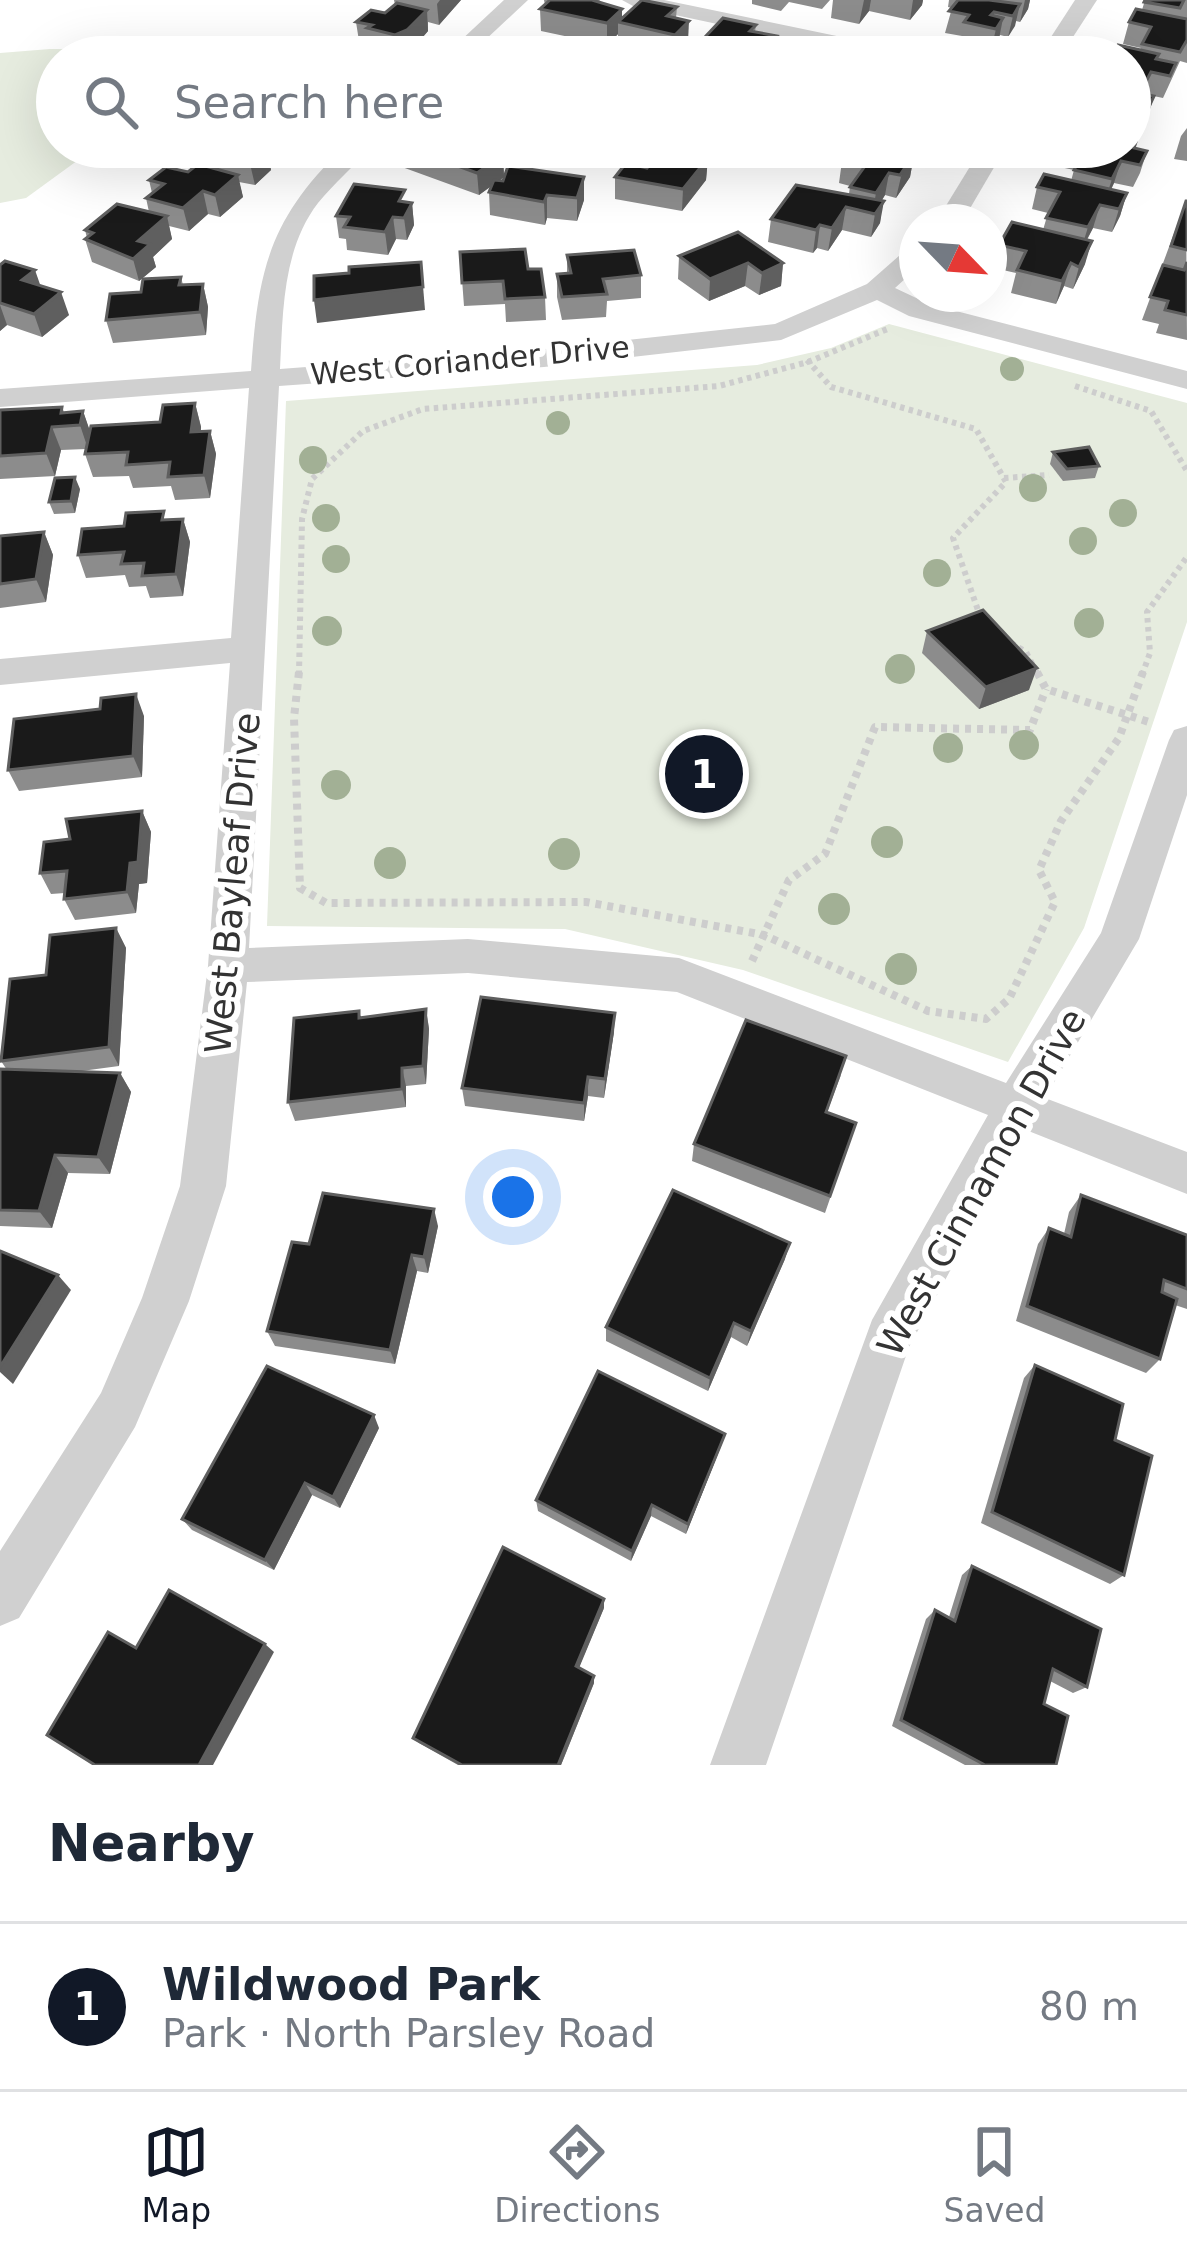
<!DOCTYPE html>
<meta charset="utf-8">
<style>
:root{--surface:#fff;--page:#f6f6f7;--text:#1f2937;--muted:#747a83;--line:#e0e1e3;--accent:#111827}
body{margin:0;font-family:"DejaVu Sans",sans-serif;background:var(--page);color:var(--text)}
.compass{position:absolute;left:899px;top:204px;width:108px;height:108px;border-radius:50%;background:var(--surface);box-shadow:0 12px 48px #0002;rotate:115deg}
.you{position:absolute;left:513px;top:1197px;width:42px;height:42px;margin:-30px;border:9px solid #fff;border-radius:50%;background:#1a73e8;box-shadow:0 0 0 18px #1a73e833}
.badge{display:grid;place-items:center;width:78px;height:78px;border-radius:50%;background:var(--accent);color:#fff;font-size:39px;font-weight:700}
.pin{position:absolute;translate:-50% -50%;border:6px solid #fff;box-shadow:0 3px 12px #0006}
.list{margin:0;padding:0;list-style:none}
h2{display:flex;justify-content:space-between;align-items:center;height:156px;margin:0;padding:0 48px;font-size:51px}
h2 small{font-size:39px;font-weight:400;color:var(--muted)}
.list li{display:grid;grid-template-columns:78px 1fr auto;gap:36px;align-items:center;box-sizing:border-box;height:168px;padding:0 48px;border-top:3px solid var(--line)}
.list b{display:block;font-size:45px;white-space:nowrap}
.list p{margin:0;font-size:39px;white-space:nowrap;color:var(--muted)}
.list em{font-size:39px;font-style:normal;color:var(--muted)}
.icon{flex:none;width:66px;height:66px;fill:none;stroke:currentColor;stroke-width:2;stroke-linecap:round;stroke-linejoin:round}
.map{position:relative;flex:none;width:1187px;height:1765px;overflow:hidden}
.search{position:absolute;background:var(--surface);box-shadow:0 12px 48px #0002;left:36px;right:36px;top:36px;height:132px;display:flex;align-items:center;gap:30px;box-sizing:border-box;padding:0 42px;border-radius:66px;color:var(--muted);font-size:45px}
.sheet{height:324px;background:var(--surface)}
nav{display:flex;justify-content:space-around;align-items:center;box-sizing:border-box;height:168px;border-top:3px solid var(--line);background:var(--surface);font-size:33px;color:var(--muted)}
nav a{display:grid;justify-items:center;gap:6px}
nav .on{color:var(--accent)}
.map>svg:first-child{display:block}
</style>
<div class="map">
<svg width="1187" height="1765" viewBox="0 0 1187 1765">
<rect width="100%" height="100%" fill="#fff"/>
<g fill="#e6ecdf">
<path d="M50,49h77l42,8h-112v90h39l-70,51 -26,5v-150z"/>
<path d="M889,324l298,79v219l-103,306 -76,134 -265,-92 -178,-41 -298,-3 19,-525 471,-36 74,-17z"/>
</g>
<g fill="none" stroke-linecap="round" stroke-linejoin="round">
<g stroke="#cdcdcd" stroke-width="6" stroke-dasharray="4.5 4.5" stroke-linecap="butt">
<path d="M807,360l24,27 145,42 30,53 -53,56 28,81"/>
<path d="M1075,386l76,25 36,60"/>
<path d="M1004,478l45,-3"/>
<path d="M1011,643l15,9 12,23"/>
<path d="M299,675l3,-156 10,-40 51,-48 60,-22 296,-23 89,-24 82,-34"/>
<path d="M1142,675l8,-22 -3,-41 40,-55"/>
</g>
<g stroke="#cdcdcd" stroke-width="8" stroke-dasharray="6 6" stroke-linecap="butt">
<path d="M299,672l-5,46 6,170 26,15 260,-1 178,33 164,76 58,8 23,-20 46,-97 -16,-32 22,-49 58,-83 24,-66"/>
<path d="M1037,672l9,17 103,33"/>
<path d="M752,961l37,-81 36,-26 50,-127 155,3 16,-41"/>
</g>
<g fill="#d0d0d0" fill-rule="evenodd">
<path d="M504,0h24l-61,57h-24z"/>
<path d="M622,0h42l240,50 11,7h-43l-239,-51z"/>
<path d="M1075,0h22l-37,57h-22z"/>
<path d="M344,147h26c-16,20 -36,36 -52,56 -36,47 -35,110 -38,166l264,-20 231,-25 92,-40 41,-36 9,-2v22l-22,20 34,16 258,67v18l-278,-73 -32,-16 -96,40 -237,27 -265,19 -30,562 219,-9 211,19 327,125 95,-150 68,-193 5,-10 13,-4v69l-48,144 -94,159 142,54v42l-161,-64 -117,217 -143,418h-56l162,-445 116,-205 -311,-123 -209,-19 -221,9 -21,204 -37,115 -54,126 -116,191 -19,8v-75l101,-158 41,-95 38,-112 28,-220 22,-303 -230,22v-26l231,-21 18,-250 -249,19v-18l251,-18c7,-101 18,-152 93,-224z"/>
<path d="M525,147h25l2,3 -12,7z"/>
<path d="M982,147h24l-44,75h-26z"/>
</g>
</g>
<g fill="#a2b095">
<circle cx="1012" cy="369" r="12"/>
<circle cx="558" cy="423" r="12"/>
<circle cx="313" cy="460" r="14"/>
<circle cx="1033" cy="488" r="14"/>
<circle cx="1123" cy="513" r="14"/>
<circle cx="326" cy="518" r="14"/>
<circle cx="1083" cy="541" r="14"/>
<circle cx="336" cy="559" r="14"/>
<circle cx="937" cy="573" r="14"/>
<circle cx="1089" cy="623" r="15"/>
<circle cx="327" cy="631" r="15"/>
<circle cx="900" cy="669" r="15"/>
<circle cx="1024" cy="745" r="15"/>
<circle cx="948" cy="748" r="15"/>
<circle cx="336" cy="785" r="15"/>
<circle cx="887" cy="842" r="16"/>
<circle cx="564" cy="854" r="16"/>
<circle cx="390" cy="863" r="16"/>
<circle cx="834" cy="909" r="16"/>
<circle cx="901" cy="969" r="16"/>
</g>
<g fill="#8c8c8c">
<path d="M394,0h67l-22,25 -11,-3v9l-18,21 -12,4 -49,-9 10,-6 -3,-19 29,-9 10,-8z"/>
<path d="M544,0h55l23,19 55,-12 -1,11 12,24 -14,15 -56,-13v-10l-11,11 -66,-14 -1,-22 5,-4z"/>
<path d="M752,0h78l-8,9 -33,-7 -8,9 -29,-7z"/>
<path d="M833,0h90l-1,5 -12,15 -41,-9 -10,13 -28,-6z"/>
<path d="M949,0h81l-2,9 -8,13 -4,-1 -8,16 -8,-2 -9,15 -31,-6 2,-8 -17,-3 7,-25 -4,-1z"/>
<path d="M1145,0h42v63l-7,-2 -17,37 -19,-4 10,2 -19,52 12,3 -7,22 -7,14 -19,-4 -3,7 16,3 -7,23 -8,16 -19,-4 -6,12 -2,24 -12,25 -9,-3 -8,18 -45,-11 5,-20 -22,-5 5,-23 44,-15 5,-17 -16,-4 5,-22 34,-6 3,-11 -14,-3 5,-20h65v-90l11,-9 -18,-4 6,-22 13,-12z"/>
<path d="M756,25l-1,7 22,4 -2,21h-71l1,-20z"/>
<path d="M1187,128v33l-13,-2 7,-23z"/>
<path d="M194,147h76l-3,2 4,21 -16,15 -16,-3 4,15 -23,20 -12,-3 -19,17 -20,-5 3,13 -19,18 3,10 -17,14 -47,-19 -7,-23 2,-1 -2,-8 64,-18 -3,-14 6,-5 -3,-13 39,-8 10,-8z"/>
<path d="M400,147h81l22,8 1,22 -5,4 85,-4v23l-7,21 -30,-3 -2,7 -55,-10 -1,-23 2,-6 -12,9 -77,-28z"/>
<path d="M685,147h44l-1,12 -20,-1 -2,22 -24,31 -67,-12v-22l32,-9 38,-15z"/>
<path d="M859,147h72l-5,6 -9,-2 -3,4 -4,22 -14,21 -11,-3 -3,5 -2,23 -9,14 -29,-7 -14,21 -11,-3 -4,5 -45,-11 3,-23 78,-25 1,-8 -11,-3 3,-22 16,-10z"/>
<path d="M1186,201l1,139 -31,-7 3,-9 -17,-4z"/>
<path d="M406,202l6,1 2,22 -7,15 -11,-1 -8,16 -41,-5 -1,-11 -7,-1 -3,-22z"/>
<path d="M460,252l68,17 17,28 1,23 -40,2 -1,-18 -41,2z"/>
<path d="M567,255l74,20v23l-34,3 -1,16 -44,3 -5,-23v-23l10,-1z"/>
<path d="M679,256l104,7 -2,23 -22,9 -14,-9 -36,15 -31,-22z"/>
<path d="M0,265l69,50 -27,22 -35,-12 -7,6z"/>
<path d="M181,277l2,8 20,-1 5,23 -2,28 -93,8 -7,-23 35,-28z"/>
<path d="M195,403l6,24v4h9l6,23 -6,44 -35,2 -4,-14 -38,2 -4,-12 -36,1 -8,-23 1,-5 -25,1 -6,26 -55,3v-69l62,-3 2,5 19,-1 7,21 70,-10z"/>
<path d="M1053,452l46,14 -4,12 -32,3 -13,-17z"/>
<path d="M80,489l-5,24 -21,1 -5,-12z"/>
<path d="M183,519l7,23 -7,54 -33,2 -4,-12 -17,1 -4,-12 -39,3 -8,-23 46,-29z"/>
<path d="M44,532l9,23 -7,47 -46,6v-72z"/>
<path d="M927,631l102,59 -50,19 -57,-56z"/>
<path d="M100,709l44,7 -2,61 -123,14 -11,-21z"/>
<path d="M142,811l9,21 -4,51 -8,1 -3,29 -61,7 -11,-21 1,-6 -14,1 -11,-21 30,-34z"/>
<path d="M116,928l10,20 -7,118 -45,6 46,1 11,19 -21,82 -42,-1 -16,55 -52,-2v-157l7,1 -6,-9 45,-86z"/>
<path d="M426,1009l3,20 -3,55 -20,2v21l-111,14 -7,-19 71,-91 2,7z"/>
<path d="M614,1032l-10,66 -16,-2 -4,25 -119,-15 -3,-18z"/>
<path d="M841,1075l-14,37 29,11 -31,90 -133,-52 2,-17z"/>
<path d="M1081,1195l106,40v74l-12,-4 -15,54 -14,14 -130,-52 22,-77 11,-16 15,6 5,-22z"/>
<path d="M438,1226l-10,47 -11,-2 -22,93 -120,-18 -8,-15 42,-87z"/>
<path d="M785,1259l-38,87 -16,-9 -23,54 -102,-50v-14z"/>
<path d="M1035,1365l80,75 9,135 -14,9 -129,-61 43,-145z"/>
<path d="M379,1428l-39,80 -28,-13 -38,75 -82,-40 -10,-11z"/>
<path d="M721,1446l-35,88 -35,-18 -20,45 -93,-50 -2,-11z"/>
<path d="M972,1566l115,121 -14,6 -23,-12 -6,23 12,61h-91l-73,-39 34,-107 9,-9 14,7 13,-42z"/>
<path d="M604,1608l-25,59 15,16 -33,82h-103l-39,-22 -6,-5z"/>
</g>
<g fill="#5f5f5f">
<path d="M440,0h21l-22,25 -2,-21z"/>
<path d="M864,0h7l-2,11 -10,13z"/>
<path d="M913,0h10l-1,5 -12,15z"/>
<path d="M1025,0h5l-2,9 -8,13z"/>
<path d="M1020,4l-5,22 -7,11 5,-21z"/>
<path d="M622,9v14l-4,-1v12l-11,11v-22z"/>
<path d="M427,10l1,21 -18,21 -12,4 -3,-21z"/>
<path d="M1003,18l-4,21 -8,11 5,-21z"/>
<path d="M689,21l-1,21 -14,15 1,-22z"/>
<path d="M777,36l-2,21h-15l1,-2z"/>
<path d="M387,48l1,9h-13z"/>
<path d="M1154,96l-7,23 -12,25 7,-22z"/>
<path d="M246,147h24l-3,2 4,21 -16,15z"/>
<path d="M908,147h9l-3,8 -4,22 -14,21z"/>
<path d="M503,155l1,22 -25,18 -2,-22z"/>
<path d="M708,158l-2,22 -24,31 1,-22z"/>
<path d="M1121,161l-7,22 -9,18 7,-22z"/>
<path d="M889,173l-4,22 -13,21 4,-23z"/>
<path d="M238,175l5,22 -23,20 -5,-22z"/>
<path d="M584,177v23l-7,21v-23z"/>
<path d="M203,191l5,23 -19,17 -6,-23z"/>
<path d="M1127,193l-7,23 -8,16 7,-23z"/>
<path d="M547,195v23l-2,7 -1,-23z"/>
<path d="M884,201l-4,22 -9,14 4,-23z"/>
<path d="M412,203l2,22 -7,15 -3,-22z"/>
<path d="M1100,205l-7,23 -12,22 7,-23z"/>
<path d="M846,207l-4,23 -14,21 4,-23z"/>
<path d="M167,216l5,23 -19,18 3,10 -17,14 -6,-22 5,-18z"/>
<path d="M393,217l3,22 -8,16 -3,-23z"/>
<path d="M820,225l-3,23 -4,5 3,-23z"/>
<path d="M1092,241l-7,23 -12,25 6,-22z"/>
<path d="M421,262l4,48 -108,13 -3,-23z"/>
<path d="M748,263l-3,23 -36,15 1,-22z"/>
<path d="M783,263l-2,23 -22,9 3,-22z"/>
<path d="M1071,263l-7,23 -8,18 6,-23z"/>
<path d="M35,270l8,23 -21,-13z"/>
<path d="M203,284l5,23 -2,28 -6,-23z"/>
<path d="M61,292l8,23 -27,22 -8,-23z"/>
<path d="M0,305l7,20 -7,6z"/>
<path d="M195,403l6,24 -3,28 -7,-23z"/>
<path d="M83,411l8,23 -3,15 -8,-24z"/>
<path d="M52,427l9,23 -6,26 -9,-23z"/>
<path d="M210,431l6,23 -6,44 -6,-23z"/>
<path d="M75,477l5,12 -5,24 -4,-12z"/>
<path d="M183,519l7,23 -7,54 -7,-22z"/>
<path d="M44,532l9,23 -7,47 -10,-23z"/>
<path d="M1037,668l-8,22 -50,19 7,-22z"/>
<path d="M136,694l8,22 -2,61 -9,-21z"/>
<path d="M142,811l9,21 -4,51 -8,1 -3,29 -9,-21 3,-29z"/>
<path d="M116,928l10,20 -7,118 -10,-19z"/>
<path d="M426,1009l3,20 -3,55 -3,-18z"/>
<path d="M615,1013l-1,19 -10,66 1,-19z"/>
<path d="M402,1068l4,18v21l-4,-18z"/>
<path d="M120,1073l11,19 -21,82 -12,-17z"/>
<path d="M588,1077v19l-4,25v-18z"/>
<path d="M55,1155l13,18 -16,55 -13,-17z"/>
<path d="M434,1209l4,17 -10,47 -4,-16z"/>
<path d="M790,1243l-5,16 -38,87 4,-15z"/>
<path d="M412,1255l5,16 -22,93 -5,-14z"/>
<path d="M58,1275l13,15 -58,94 -13,-12v-5z"/>
<path d="M734,1323l-3,14 -23,54 2,-13z"/>
<path d="M374,1415l5,13 -39,80 -7,-11z"/>
<path d="M725,1434l-4,12 -35,88 2,-10z"/>
<path d="M305,1483l7,12 -38,75 -9,-10z"/>
<path d="M652,1505l-1,11 -20,45 1,-10z"/>
<path d="M604,1599v9l-27,65 -1,-7z"/>
<path d="M265,1644l9,8 -61,113h-14z"/>
<path d="M594,1676v7l-33,82h-3z"/>
</g>
<g fill="#1a1a1a" stroke="#5f5f5f" stroke-width="3">
<path d="M550,0h42l30,9 -15,14 -67,-14z"/>
<path d="M642,0l35,7 -10,9 22,5 -14,14 -57,-13z"/>
<path d="M958,0h31l31,4 -7,12 -19,-4 -3,3 12,3 -7,11 -32,-7 5,-7 -20,-4z"/>
<path d="M1145,0h39l-4,8 -36,-6z"/>
<path d="M397,3l30,7 -20,20 -12,5 -28,-7 5,-3 -16,-3 15,-12 14,3z"/>
<path d="M1136,9l51,10v21l-7,12 -38,-8 9,-17 -22,-5z"/>
<path d="M723,18l33,7 -6,6 27,5 -16,19 -49,-11 4,-5 -11,-2z"/>
<path d="M324,41l25,6 8,-6 30,7 -12,9h-71z"/>
<path d="M796,41l71,12 -4,4h-81z"/>
<path d="M498,42l52,8 -4,4 7,1 -71,2z"/>
<path d="M1118,45l41,9 -3,5 20,4 -6,13 -19,-4 -9,17 -12,-2v-30h-18z"/>
<path d="M1130,91l24,5 -12,26 -12,-3z"/>
<path d="M1130,141l6,1 -2,6 13,3 -7,14 -19,-4 -9,18 -38,-9 12,-21 -9,-2h53z"/>
<path d="M211,147h52l4,1 -17,15 -40,-10 6,-5z"/>
<path d="M406,147h75l22,8 -26,18z"/>
<path d="M869,147h13l32,7 -14,21 -11,-2 -13,20 -26,-6 15,-21 -23,-5 9,-12 14,3z"/>
<path d="M664,148l44,10 -25,31 -68,-12 11,-14 21,5z"/>
<path d="M198,164l40,11 -23,20 -12,-4 -20,17 -37,-10 18,-14 -15,-4 17,-13 22,5z"/>
<path d="M508,166l76,11 -7,21 -30,-3 -3,7 -55,-10 5,-12 9,1z"/>
<path d="M1044,174l83,19 -8,16 -19,-4 -12,22 -42,-9 14,-26 -23,-5z"/>
<path d="M354,184l51,6 -6,11 13,2 -8,15 -11,-1 -8,15 -41,-5 6,-10 -14,-1z"/>
<path d="M796,185l88,16 -9,13 -29,-7 -14,21 -12,-3 -4,5 -45,-11z"/>
<path d="M1186,201h1v49l-16,-4z"/>
<path d="M117,204l50,12 -29,25 12,3 -17,15 -48,-20 8,-6 -8,-3z"/>
<path d="M1012,222l80,19 -13,26 -8,-4 -9,18 -45,-11 9,-19 -27,-6z"/>
<path d="M738,232l45,31 -21,10 -14,-10 -38,16 -31,-23z"/>
<path d="M525,249l3,20h13l4,28 -40,2 -2,-18 -41,2 -2,-31z"/>
<path d="M634,250l7,25 -38,4 4,15 -45,3 -5,-23 14,-1 -4,-18z"/>
<path d="M5,261l30,9 -13,10 39,12 -27,22 -34,-11v-38z"/>
<path d="M421,262l2,25 -109,13v-24l35,-3v-6z"/>
<path d="M1187,262v53l-22,-5 3,-9 -18,-4 13,-32 21,5z"/>
<path d="M181,277l-2,8 24,-1 -3,28 -94,8 4,-26 31,-2 2,-13z"/>
<path d="M195,403l-4,29 19,-1 -6,44 -36,2 2,-15 -44,3 2,-13 -43,2 6,-28 69,-4 3,-17z"/>
<path d="M62,407l-1,6 22,-2 -3,14 -28,2 -6,26 -46,3v-46z"/>
<path d="M1089,447l10,19 -32,3 -14,-17z"/>
<path d="M75,477l-4,24 -22,1 6,-24z"/>
<path d="M164,511l-2,9 21,-1 -7,55 -34,2 2,-13 -23,1 3,-12 -46,3 4,-26 42,-3 2,-13z"/>
<path d="M44,532l-8,47 -36,5v-48z"/>
<path d="M983,610l54,58 -51,19 -59,-56z"/>
<path d="M136,694l-3,62 -125,14 6,-51 86,-10 1,-11z"/>
<path d="M142,811l-4,51 -8,1 -3,29 -63,7 3,-28 -27,2 4,-31 26,-3 -4,-20z"/>
<path d="M116,928l-7,119 -108,14 9,-82 36,-4 4,-40z"/>
<path d="M481,997l134,16 -10,66 -17,-2 -4,26 -122,-15z"/>
<path d="M426,1009l-3,57 -21,2v21l-114,13 6,-84 65,-7v7z"/>
<path d="M746,1020l100,36 -20,56 30,11 -26,73 -136,-52z"/>
<path d="M0,1069l120,4 -22,84 -43,-2 -16,56 -39,-1z"/>
<path d="M673,1190l117,53 -39,88 -17,-8 -24,55 -104,-51z"/>
<path d="M323,1193l111,16 -10,48 -12,-2 -22,95 -123,-19 25,-89 17,2z"/>
<path d="M1081,1195l106,40v54l-23,-9 -2,12 15,7 -17,60 -133,-53 22,-78 22,9z"/>
<path d="M0,1251l58,24 -58,92z"/>
<path d="M1035,1365l88,39 -8,36 37,16 -28,119 -132,-63z"/>
<path d="M267,1366l107,49 -41,82 -28,-14 -40,77 -83,-41z"/>
<path d="M598,1371l127,63 -37,90 -36,-19 -20,46 -96,-51z"/>
<path d="M503,1547l101,52 -28,67 18,10 -36,89h-96l-49,-27z"/>
<path d="M972,1566l129,63 -14,58 -34,-18 -9,35 24,12 -12,49h-71l-84,-45 34,-110 20,11z"/>
<path d="M169,1590l96,54 -66,121h-104l-48,-30 61,-103 28,16z"/>
</g>
<g text-anchor="middle" stroke-width="12" stroke-linejoin="round" paint-order="stroke">
<g font-size="30" fill="#333" stroke="#fff">
<text transform="translate(470 361) rotate(-5)" y="10">West Coriander Drive</text>
</g>
<g font-size="36" fill="#333" stroke="#fff">
<text transform="translate(232 883) rotate(-85)" y="13">West Bayleaf Drive</text>
<text transform="translate(981 1182) rotate(-61)" y="13">West Cinnamon Drive</text>
</g>
</g>
</svg>
<svg class="compass" viewBox="-18 -18 36 36"><path d="M0-13l5 13h-10z" fill="#e53935"/><path d="M0 13l5-13h-10z" fill="#747a83"/></svg>
<div class="you"></div>
<div class="pin badge" style="left:704px;top:774px">1</div>
<div class="search"><svg class="icon" aria-label="search" viewBox="0 0 24 24"><circle cx="10" cy="10" r="6"/><path d="M15 15l6 6"/></svg>Search here</div>
</div>
<section class="sheet">
<h2>Nearby<small></small></h2>
<ul class="list">
<li><span class="badge">1</span><div><b>Wildwood Park</b><p>Park · North Parsley Road</p></div><em>80 m</em></li>
</ul>
</section>
<nav>
<a class="on"><svg class="icon" aria-label="map" viewBox="0 0 24 24"><path d="M3 6l6-2 6 2 6-2v14l-6 2-6-2-6 2zM9 4v14M15 6v14"/></svg>Map</a>
<a><svg class="icon" aria-label="directions" viewBox="0 0 24 24"><path d="M12 3l9 9-9 9-9-9zM9 14v-3h6M13 9l2 2-2 2"/></svg>Directions</a>
<a><svg class="icon" aria-label="saved" viewBox="0 0 24 24"><path d="M7 4h10v16l-5-4-5 4z"/></svg>Saved</a>
</nav>
